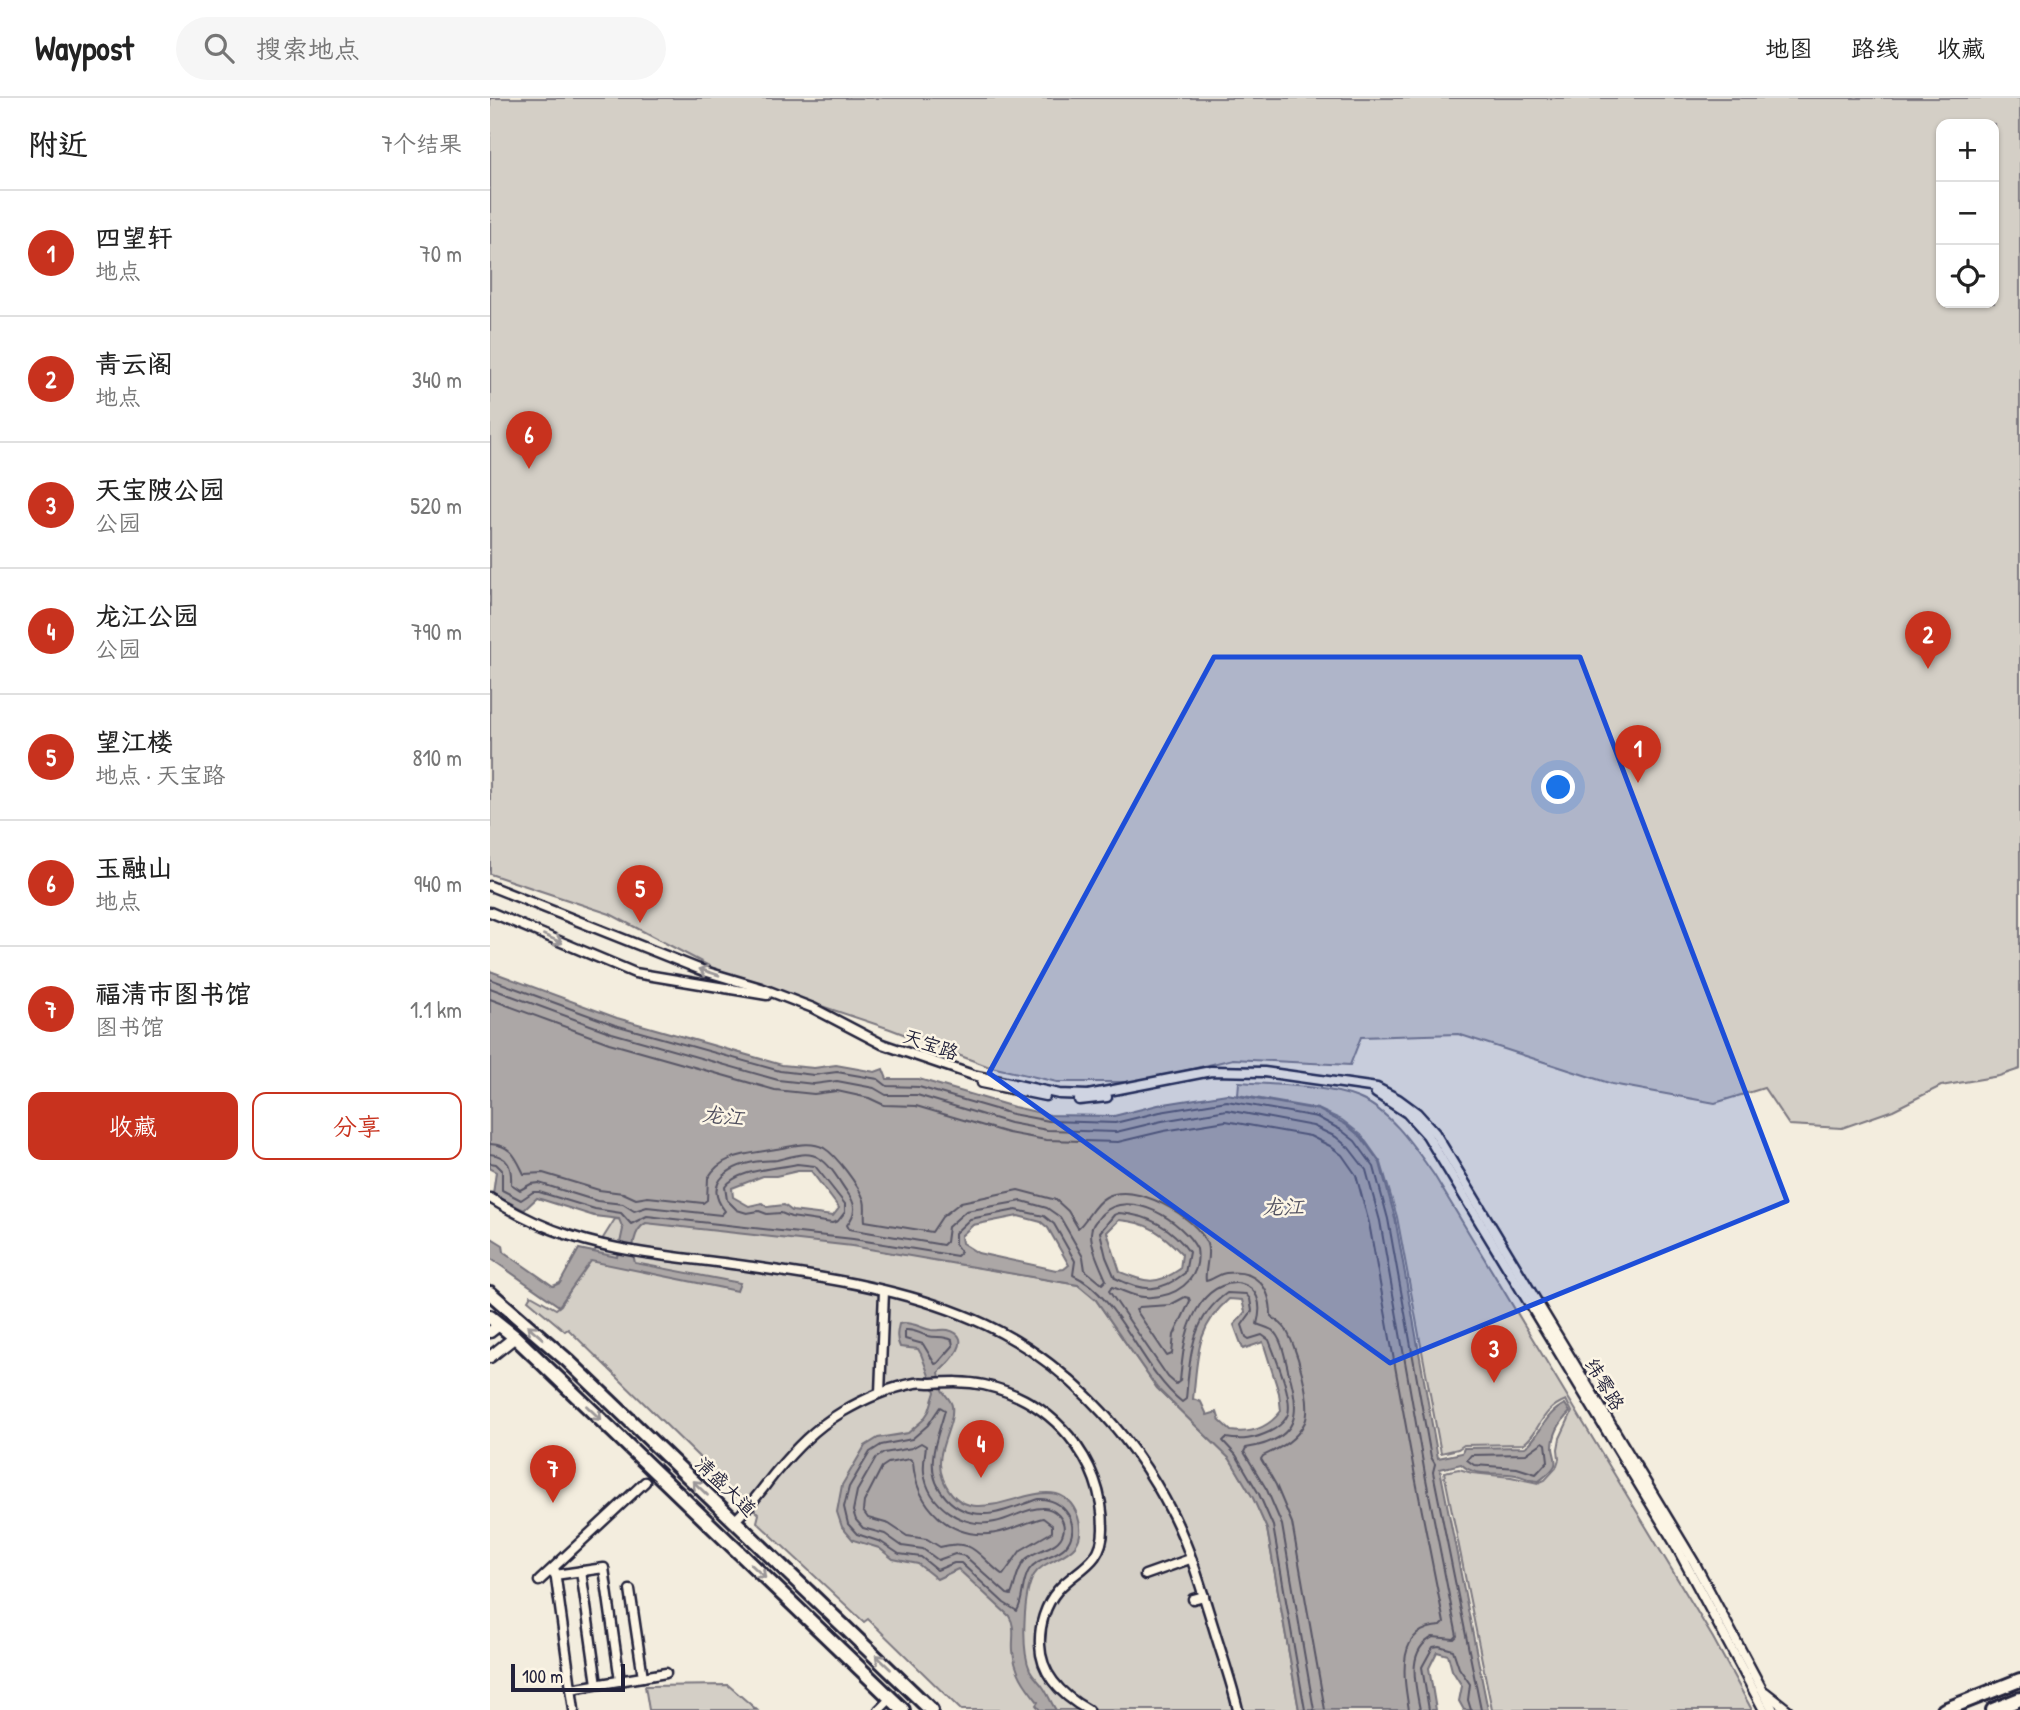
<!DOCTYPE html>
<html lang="zh">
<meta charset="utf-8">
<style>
:root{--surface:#fff;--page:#f6f6f6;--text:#222;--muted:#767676;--line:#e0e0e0;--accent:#c8321e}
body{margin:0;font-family:"Patrick Hand","LXGW WenKai TC",sans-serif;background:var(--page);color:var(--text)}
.controls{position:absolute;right:21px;top:21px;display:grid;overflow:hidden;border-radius:14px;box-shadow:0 2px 5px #0004}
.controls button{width:63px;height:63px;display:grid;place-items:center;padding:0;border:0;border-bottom:2px solid var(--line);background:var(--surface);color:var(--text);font:35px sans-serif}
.scale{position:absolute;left:21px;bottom:18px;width:114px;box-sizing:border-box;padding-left:7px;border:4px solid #22223b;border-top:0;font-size:19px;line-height:24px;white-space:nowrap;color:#22223b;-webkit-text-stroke:5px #fcf5e5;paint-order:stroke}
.you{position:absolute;left:1069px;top:690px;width:24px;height:24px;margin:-18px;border:5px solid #fff;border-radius:50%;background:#1a73e8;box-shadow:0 0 0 10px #1a73e833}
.badge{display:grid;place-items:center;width:46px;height:46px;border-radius:50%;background:var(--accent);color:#fff;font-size:23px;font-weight:700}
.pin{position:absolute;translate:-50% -58px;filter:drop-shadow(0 2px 4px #0008)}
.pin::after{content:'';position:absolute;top:37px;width:24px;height:21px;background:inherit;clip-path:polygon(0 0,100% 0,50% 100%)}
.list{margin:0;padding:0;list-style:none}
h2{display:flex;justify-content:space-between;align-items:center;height:91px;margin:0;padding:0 28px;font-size:30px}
h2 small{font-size:23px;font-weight:400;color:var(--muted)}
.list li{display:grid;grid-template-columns:46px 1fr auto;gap:21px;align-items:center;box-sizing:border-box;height:126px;padding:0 28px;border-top:2px solid var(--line)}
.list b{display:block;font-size:26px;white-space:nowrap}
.list p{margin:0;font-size:23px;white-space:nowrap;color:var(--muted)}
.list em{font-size:23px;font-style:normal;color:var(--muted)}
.actions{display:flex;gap:14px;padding:21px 28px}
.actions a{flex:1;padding:16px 0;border:2px solid var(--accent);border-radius:14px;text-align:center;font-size:24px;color:var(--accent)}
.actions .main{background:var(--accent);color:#fff}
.icon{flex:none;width:38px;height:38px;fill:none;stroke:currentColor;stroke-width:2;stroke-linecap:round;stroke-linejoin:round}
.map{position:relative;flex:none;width:1530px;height:1612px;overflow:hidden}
header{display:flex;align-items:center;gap:42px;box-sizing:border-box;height:98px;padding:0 35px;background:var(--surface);border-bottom:2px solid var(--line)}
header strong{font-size:33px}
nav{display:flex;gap:38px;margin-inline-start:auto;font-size:24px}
.search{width:490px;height:63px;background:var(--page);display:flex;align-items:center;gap:18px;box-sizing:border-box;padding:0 24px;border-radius:38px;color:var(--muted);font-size:26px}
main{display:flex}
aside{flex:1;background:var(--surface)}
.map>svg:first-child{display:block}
</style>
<header>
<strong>Waypost</strong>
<div class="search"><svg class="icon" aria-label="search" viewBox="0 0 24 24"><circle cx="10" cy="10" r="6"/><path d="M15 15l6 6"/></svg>搜索地点</div>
<nav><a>地图</a><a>路线</a><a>收藏</a></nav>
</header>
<main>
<aside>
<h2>附近<small>7个结果</small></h2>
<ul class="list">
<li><span class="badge">1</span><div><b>四望轩</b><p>地点</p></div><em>70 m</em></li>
<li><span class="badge">2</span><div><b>青云阁</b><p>地点</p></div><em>340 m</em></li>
<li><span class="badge">3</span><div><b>天宝陂公园</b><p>公园</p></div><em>520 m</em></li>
<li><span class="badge">4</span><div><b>龙江公园</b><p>公园</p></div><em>790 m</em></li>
<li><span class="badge">5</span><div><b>望江楼</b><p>地点 · 天宝路</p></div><em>810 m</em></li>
<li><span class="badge">6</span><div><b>玉融山</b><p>地点</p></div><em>940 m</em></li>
<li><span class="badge">7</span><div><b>福清市图书馆</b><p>图书馆</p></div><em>1.1 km</em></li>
</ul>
<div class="actions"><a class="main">收藏</a><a>分享</a></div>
</aside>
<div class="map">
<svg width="1530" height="1612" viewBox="0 0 1530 1612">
<rect width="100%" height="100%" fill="#f3edde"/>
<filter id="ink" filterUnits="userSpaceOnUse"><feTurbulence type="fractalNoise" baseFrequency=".0143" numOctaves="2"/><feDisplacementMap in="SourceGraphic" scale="14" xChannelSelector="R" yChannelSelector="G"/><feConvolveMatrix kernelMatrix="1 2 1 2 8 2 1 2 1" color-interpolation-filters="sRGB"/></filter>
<g filter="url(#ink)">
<g fill="#d4cfc6" stroke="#7b7880" stroke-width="2" fill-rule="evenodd">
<path d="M0,0h1530v971l-21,7 -58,10 -48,24 -51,18 -53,-3 -25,-37 -49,15 -103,-19 -154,-50 -97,3 -11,28 -117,-6 -94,23h-82l-70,-16 -97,-37 -146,-49 -33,-13 -101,-53 -120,-40zM1451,26h53v179h-53z"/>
<path d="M749,984c35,3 86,3 119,16 32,12 57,50 76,77l279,463 39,72h-260l-48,-238 15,-3 13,4 39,4 27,6 7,-3 11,-12 3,-9 -1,-10 2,-11 12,-26 -6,-12c-27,10 -27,35 -43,44l-59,1 -6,4 -17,4 -44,-236 -16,-54 -20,-28 -19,-15 -24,-11 -80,-14z"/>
<path d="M125,1121l237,26 226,40 18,15 61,88 73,71 23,38 14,32 32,181h-338l-93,-91 -4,3 -107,-100 2,-8 -20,-19 -5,2 -35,-33 4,-3 -135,-132 -3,2 -37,-31 3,-5 25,14 5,-4z"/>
<path d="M238,1587l29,25h-108l-4,-24z"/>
</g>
<g fill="#aca7a6" stroke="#75727b" stroke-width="2" fill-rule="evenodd">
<path d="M0,873l127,47 165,47 32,3 22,-3 39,7 8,-3 4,10h32l95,28 36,8 64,1 44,-11 69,-11 92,16 26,14 16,13 19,26 15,55 43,240 24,-5 2,-5 61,-1c16,-10 17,-32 40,-43l5,8c-9,9 -17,22 -17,36 0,5 4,11 2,17 -2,6 -11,12 -16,16 -9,0 -14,-4 -23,-6 -18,-4 -41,3 -55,-11l-21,5 48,241h-24l-5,-9 3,-15 -10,-16 -4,-15 -11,-3 -8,16 7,42h-137l-32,-181 -14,-31 -23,-39 -73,-71 -61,-88 -18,-15 -226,-39 -206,-23c-13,7 -15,27 -11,40l105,20 -3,8 -146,-30 -32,45 -69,-48v-21l13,8 1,7 49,34 7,-3 19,-34 38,8 6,-28 -4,-10 -25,-3 -57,-18 -13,12 -31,-16 3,-22 -6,-3zM308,1073h13l28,37 -6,8 -41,-5 -8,-6 -17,2 -5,-4 -13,3 -16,-9 -1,-9 31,-12h13zM528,1118l23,6 7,6 21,37 -5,4 -8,1 -78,-17 -16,-10 -1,-7 12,-11zM629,1122c29,2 43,13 63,34l-2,15c-24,17 -34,13 -60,3l-13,-40zM739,1201l13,1 3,12 -11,13 9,24 20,-7 16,51 2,18c-13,17 -29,23 -50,20l-11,-10 -3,-9 -10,3 -6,-13 -8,-3c5,-41 2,-71 36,-100z"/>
<path d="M414,1225c11,0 17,5 27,7 6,1 11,-1 17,0 28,7 1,33 -9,42 1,5 1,11 2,16 3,7 10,11 11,18 3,22 -20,46 -9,73 29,71 112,-28 135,38 13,41 -32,38 -44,58 -11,18 -13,75 -4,95 3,6 9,11 13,17 5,7 8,16 13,23h-16l-4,-5 2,-3c-13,-16 -24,-31 -25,-52 -1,-12 3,-23 -4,-34l-51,-47 -21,10 -19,-15 -25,-5 -14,-11 -26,-8 -11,-13 -5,-15 5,-27 23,-39 13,-8 30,-5 15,-13 6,-9 6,-19 -14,-38 -3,-5 -18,-2c-4,-8 -3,-14 -1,-23z"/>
</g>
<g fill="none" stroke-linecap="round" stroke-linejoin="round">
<g stroke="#595766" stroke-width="2">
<path d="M0,881l125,46 165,46 34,4 23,-3 41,7 9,7 32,1 93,27 37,7 66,2 45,-11 67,-11 90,16 24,13 14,11 19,26 14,52 43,238 4,7 -2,8 48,238"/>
<path d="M0,890l122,45 166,47 36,4 23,-3 37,7 12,7h31l93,28 37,7 69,2 46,-11 65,-11 86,16 23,11 13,11 17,22 14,51 45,253 32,162 -3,3 -21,-2c-28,14 -17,50 -13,73"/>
<path d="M0,901l119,44 166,47 39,4 23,-3 32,7 15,7 32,1 92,27 38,7 72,2 46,-11 62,-10 84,15 20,10 12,9 14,20 13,48 46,253 29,147 -3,3c-47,2 -37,53 -32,84"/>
<path d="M0,1046c22,1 26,14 34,30l19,-1 56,17 24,3 13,6 12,-2 55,6 4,-3 1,-22c14,-25 44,-24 68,-29 15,-2 33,-9 48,-1 12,7 35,38 40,52 2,7 0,14 1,21l67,11 10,-15 19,-15 57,-12 38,10 12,11 10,17c9,-7 15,-24 28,-31 29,-16 90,19 101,47 4,12 -3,25 -1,37 7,-1 12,-7 20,-8 31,-4 45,15 45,43 4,4 9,6 13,11 12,15 29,77 21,95 -9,19 -25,26 -42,34l-2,3 15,26 16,38 33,187"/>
<path d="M0,1056c19,2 22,14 21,30l9,6 11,-6 8,-1 58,18 26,3 11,7 13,-4 74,8 4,-4c-24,-30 8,-47 36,-50 5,-1 11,0 16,-1 13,-3 30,-10 42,-2 12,7 20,23 28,34 9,12 10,20 0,33l2,4 94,16 3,-3 2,-15 18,-16 56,-10 25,7 13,9 23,40 2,13 17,14 4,-4c-6,-14 -15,-32 -15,-47 0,-8 6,-13 11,-19 27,-27 81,7 95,35 5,32 -23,50 -53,48 -10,0 -22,-7 -32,-10l-3,4 59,86 8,7 4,-3c3,-29 4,-53 21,-78 24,-33 69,-24 56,21 4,2 10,3 15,6 10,8 13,28 16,40 14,44 11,70 -42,78l-2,4 23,38 15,35 32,185"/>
<path d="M0,1065l6,1 6,6v20l19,10 12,-8h6l56,17 26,4 10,11 16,-8 206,23 104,17 4,-4 -6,-8v-11l15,-14 46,-9 28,6 10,8 21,37 -2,14c46,20 68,95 109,127l4,-3c4,-41 4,-80 41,-106l19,1 4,5 2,12 -10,14 4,12 3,2 13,-4 7,5c6,16 24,57 19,74 -3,8 -12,15 -19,18 -15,7 -27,9 -43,6l-3,3 13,14 23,39 14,32 32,184"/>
<path d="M307,1066l18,2 30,38v8l-7,9 -6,2 -41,-6 -10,-4 -14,1 -8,-3 -12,2 -10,-3 -10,-10 -2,-13c12,-18 52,-18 72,-23z"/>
<path d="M629,1115c29,2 53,14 70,39l-4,21c-25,20 -42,19 -70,5l-9,-21 -6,-25 14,-17z"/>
<path d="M695,1199l4,1 1,3 -16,34 -2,19 -5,2 -31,-46 3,-3 31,-2z"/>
<path d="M415,1232c10,-1 14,4 23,6 9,2 16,0 24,4l1,6 -15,17 -3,1 -12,-20 -18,-5z"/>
<path d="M450,1309l5,3c-4,16 -11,32 -12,48 -3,31 21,57 52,56 17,0 37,-10 53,-15 25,-2 46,27 27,48 -10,10 -27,10 -36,23 -8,13 -5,29 -12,41l-13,-8 -43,-40h-7l-17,7 -16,-13 -22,-3 -18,-12 -24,-8 -9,-10 -4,-17 5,-20 21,-35 11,-7 31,-6 16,-14z"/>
<path d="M1053,1344l3,2 2,17 -12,13 -19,-6 -43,-3 -7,-5 4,-5 55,-1z"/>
<path d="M431,1345l5,3c-1,9 -3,17 -2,26 4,34 39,57 71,50 16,-3 31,-14 47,-14 12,-1 25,12 21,25 -4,16 -28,16 -38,27 -9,11 -9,23 -14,35l-4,-1 -42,-38 -10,-2 -17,6 -15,-11 -21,-3 -17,-12 -22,-6 -7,-8 -3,-9 4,-20 19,-33 8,-5 28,-5z"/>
<path d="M420,1361l3,3c3,44 37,79 83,71 16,-3 31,-11 47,-15l9,7v7l-31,18 -18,25c-25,-18 -28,-38 -63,-28l-13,-8 -20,-3 -18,-12 -21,-6 -5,-7 1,-9 18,-35 6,-4z"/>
<path d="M939,1612l-7,-43 11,-20 6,-1 14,4 6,18 11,16 -2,16 3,10"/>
</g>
<g stroke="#22223b" stroke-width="13">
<g id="minor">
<path d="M0,788l214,85 57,17 52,20 69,36 91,31 86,19 29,1 123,-24 53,1 113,16 21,11 19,14 18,20 259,429 79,148"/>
<path d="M0,814l145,61 132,22"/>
<path d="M492,985l63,13"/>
<path d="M886,995l31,20 20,22 247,407 90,168"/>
<path d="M589,1002l28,-3"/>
<path d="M0,1100c26,16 52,29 81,38 58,19 122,22 182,31 75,11 151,22 220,52 87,37 158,112 200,196 18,36 29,76 41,114 8,27 18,54 24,81"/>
<path d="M390,1295l4,-102"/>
<path d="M244,1423c16,-14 28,-32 41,-48 20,-24 40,-45 67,-61 22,-13 47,-24 73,-29 6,-1 11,0 16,0 18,-1 35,-2 53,2 68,15 119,73 119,144 0,35 -27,40 -45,61 -13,15 -19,36 -18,55 1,30 23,51 48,65"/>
<path d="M65,1473l19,139"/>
<path d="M91,1473l16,113"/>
<path d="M65,1477l49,-7 16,113"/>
<path d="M655,1477l45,-16"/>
<path d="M49,1483l106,-99"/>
<path d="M140,1492l13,87"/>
<path d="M703,1501l11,-3"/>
<path d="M81,1591l95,-16"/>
<path d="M1275,1594l23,18"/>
<path d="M389,1612l11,-11"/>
</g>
</g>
<g stroke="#22223b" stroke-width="15">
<g id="tertiary">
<path d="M0,1234l9,-7"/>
<path d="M0,1259l25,-20"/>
</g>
</g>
<g stroke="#22223b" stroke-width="18">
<g id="primary">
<path d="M0,1195l77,67 364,350"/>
<path d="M0,1219l25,20 388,373"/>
<path d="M1454,1612l76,-30"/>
<path d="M1503,1612l27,-11"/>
</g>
</g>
<use href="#minor" stroke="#fcf5e5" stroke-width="8"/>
<use href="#tertiary" stroke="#fcf5e5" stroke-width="10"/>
<use href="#primary" stroke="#fcf5e5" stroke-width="12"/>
</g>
<defs><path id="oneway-shaft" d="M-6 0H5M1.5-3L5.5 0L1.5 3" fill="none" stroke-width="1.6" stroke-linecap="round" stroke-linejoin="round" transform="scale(1.75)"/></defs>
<g stroke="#9a9698">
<use href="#oneway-shaft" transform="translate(63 841) rotate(24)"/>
<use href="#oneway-shaft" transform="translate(219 874) rotate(-162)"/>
<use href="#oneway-shaft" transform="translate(45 1234) rotate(-139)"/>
<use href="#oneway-shaft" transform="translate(104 1315) rotate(44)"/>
<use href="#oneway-shaft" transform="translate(210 1390) rotate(-136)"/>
<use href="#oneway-shaft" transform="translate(268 1473) rotate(44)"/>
<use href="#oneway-shaft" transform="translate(393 1564) rotate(-136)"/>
</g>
</g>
<path fill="#1d4ed8" fill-opacity="0.2" stroke="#1d4ed8" stroke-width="5" stroke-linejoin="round" d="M724,559h366l207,544 -397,162 -401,-290z"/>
<g text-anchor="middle" stroke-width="5" stroke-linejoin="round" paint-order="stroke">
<g font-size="19" fill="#22223b" stroke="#fcf5e5">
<text transform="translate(441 946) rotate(19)" y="7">天宝路</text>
<text transform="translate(1115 1286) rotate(59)" y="7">纬零路</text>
<text transform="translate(236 1388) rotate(44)" y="7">清盛大道</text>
</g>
<g font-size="21" font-style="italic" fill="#525160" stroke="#fcf5e5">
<text transform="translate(233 1018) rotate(7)" y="7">龙江</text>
<text x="793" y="1116">龙江</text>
</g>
</g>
</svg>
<div class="controls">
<button>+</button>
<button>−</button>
<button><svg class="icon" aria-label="locate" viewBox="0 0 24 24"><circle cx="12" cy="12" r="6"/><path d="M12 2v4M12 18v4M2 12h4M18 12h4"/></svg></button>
</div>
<div class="scale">100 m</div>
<div class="you"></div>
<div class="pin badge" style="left:1148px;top:685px">1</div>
<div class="pin badge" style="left:1438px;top:571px">2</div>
<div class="pin badge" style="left:1004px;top:1285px">3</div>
<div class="pin badge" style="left:491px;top:1380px">4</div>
<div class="pin badge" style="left:150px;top:825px">5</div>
<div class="pin badge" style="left:39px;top:371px">6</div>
<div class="pin badge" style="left:63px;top:1405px">7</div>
</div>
</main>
